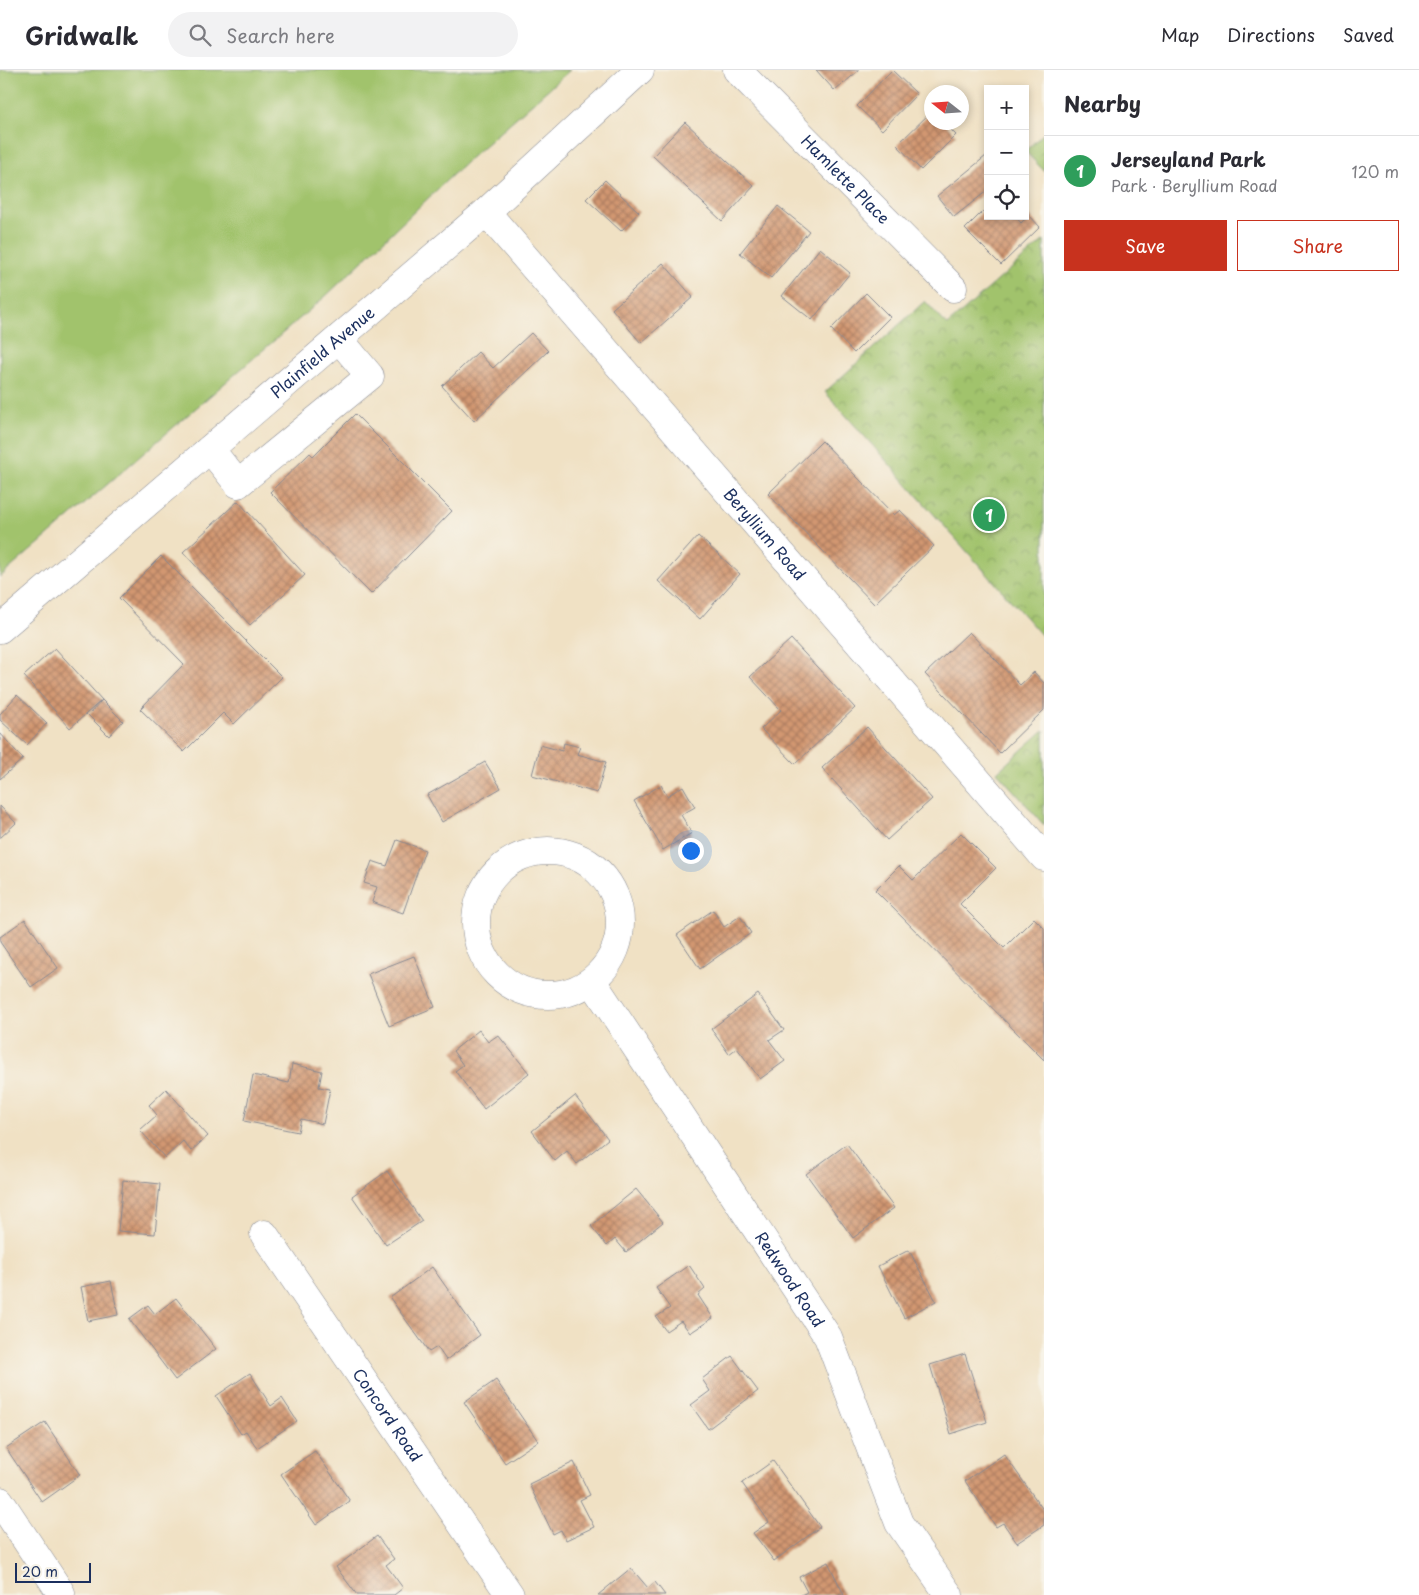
<!DOCTYPE html>
<meta charset="utf-8">
<style>
:root{--surface:#fff;--page:#f2f2f3;--text:#2b2b33;--muted:#7c7c81;--line:#e1e1e2;--accent:#c8321e}
body{margin:0;font-family:"Playpen Sans",sans-serif;background:var(--page);color:var(--text)}
.controls{position:absolute;right:15px;top:15px;display:grid;overflow:hidden;border-radius:0px;box-shadow:0 2px 8px #0003}
.controls button{width:45px;height:45px;display:grid;place-items:center;padding:0;border:0;border-bottom:1px solid var(--line);background:var(--surface);color:var(--text);font:25px sans-serif}
.compass{position:absolute;left:924px;top:15px;width:45px;height:45px;border-radius:50%;background:var(--surface);box-shadow:0 2px 8px #0003;rotate:287deg}
.scale{position:absolute;left:15px;bottom:12px;width:76px;box-sizing:border-box;padding-left:5px;border:2px solid #1b2f5e;border-top:0;font-size:14px;line-height:18px;white-space:nowrap;color:#1b2f5e;-webkit-text-stroke:4px #f7f3e8;paint-order:stroke}
.you{position:absolute;left:690px;top:780px;width:18px;height:18px;margin:-12px;border:4px solid #fff;border-radius:50%;background:#1a73e8;box-shadow:0 0 0 8px #1a73e833}
.badge{display:grid;place-items:center;width:32px;height:32px;border-radius:50%;background:var(--accent);color:#fff;font-size:16px;font-weight:700}
.pin{position:absolute;translate:-50% -50%;border:2px solid #fff;box-shadow:0 1px 5px #0006}
.list{margin:0;padding:0;list-style:none}
h2{display:flex;justify-content:space-between;align-items:center;height:65px;margin:0;padding:0 20px;font-size:21px}
h2 small{font-size:16px;font-weight:400;color:var(--muted)}
.list li{display:grid;grid-template-columns:32px 1fr auto;gap:15px;align-items:center;box-sizing:border-box;height:70px;padding:0 20px;border-top:1px solid var(--line)}
.list b{display:block;font-size:19px;white-space:nowrap}
.list p{margin:0;font-size:16px;white-space:nowrap;color:var(--muted)}
.list em{font-size:16px;font-style:normal;color:var(--muted)}
.actions{display:flex;gap:10px;padding:15px 20px}
.actions a{flex:1;padding:11px 0;border:1px solid var(--accent);border-radius:0px;text-align:center;font-size:18px;color:var(--accent)}
.actions .main{background:var(--accent);color:#fff}
.icon{flex:none;width:28px;height:28px;fill:none;stroke:currentColor;stroke-width:2;stroke-linecap:round;stroke-linejoin:round}
.map{position:relative;flex:none;width:1044px;height:1525px;overflow:hidden}
header{display:flex;align-items:center;gap:30px;box-sizing:border-box;height:70px;padding:0 25px;background:var(--surface);border-bottom:1px solid var(--line)}
header strong{font-size:24px}
nav{display:flex;gap:28px;margin-inline-start:auto;font-size:18px}
.search{width:350px;height:45px;background:var(--page);display:flex;align-items:center;gap:12px;box-sizing:border-box;padding:0 18px;border-radius:28px;color:var(--muted);font-size:19px}
main{display:flex}
aside{flex:1;background:var(--surface)}
.map>svg:first-child{display:block}
</style>
<header>
<strong>Gridwalk</strong>
<div class="search"><svg class="icon" aria-label="search" viewBox="0 0 24 24"><circle cx="10" cy="10" r="6"/><path d="M15 15l6 6"/></svg>Search here</div>
<nav><a>Map</a><a>Directions</a><a>Saved</a></nav>
</header>
<main>
<div class="map">
<svg width="1044" height="1525" viewBox="0 0 1044 1525">
<defs>
<pattern id="park-crowns" width="20" height="18" patternUnits="userSpaceOnUse" patternTransform="scale(1.25)"><rect width="20" height="18" fill="#a1c36c"/><path d="M2 6a3 3 0 1 1 6 0M12 15a3 3 0 1 1 6 0" fill="none" stroke="#829f5c"/></pattern>
<pattern id="building-cross-hatch" width="8" height="8" patternUnits="userSpaceOnUse" patternTransform="scale(1.25)"><rect width="8" height="8" fill="#d29771"/><path d="M0 0l8 8M0 8l8-8" fill="none" stroke="#aa7c60"/></pattern>
</defs>
<rect width="100%" height="100%" fill="#f7f3e8"/>
<filter id="ink" filterUnits="userSpaceOnUse"><feTurbulence type="fractalNoise" baseFrequency=".02" numOctaves="2"/><feDisplacementMap in="SourceGraphic" scale="10" xChannelSelector="R" yChannelSelector="G"/><feConvolveMatrix kernelMatrix="1 2 1 2 8 2 1 2 1" color-interpolation-filters="sRGB"/></filter>
<filter id="wash" filterUnits="userSpaceOnUse"><feTurbulence type="fractalNoise" baseFrequency=".0096" numOctaves="4" result="noise"/><feDisplacementMap in="SourceGraphic" scale="20" xChannelSelector="R" yChannelSelector="G"/><feGaussianBlur stdDeviation="1.12" result="paint"/><feColorMatrix in="noise" values="0 0 0 0 0 0 0 0 0 0 0 0 0 0 0 0 0 1.4 0 .05"/><feComposite in="paint" operator="in"/></filter>
<g filter="url(#wash)">
<rect width="100%" height="100%" fill="#f0e1c4"/>
<path fill="#a1c36c" stroke="#5e7965" d="M0,0h570l-103,91 -140,134 -327,282z"/>
<g fill="url(#park-crowns)" stroke="#5e7965">
<path d="M1044,63v38l-19,-20z"/>
<path d="M1044,170v398l-219,-246 100,-91 22,24z"/>
<path d="M1044,660v95l-47,-53z"/>
</g>
<g id="blocks">
<g fill="url(#building-cross-hatch)">
<path d="M816,0h43l-24,21z"/>
<path d="M892,0l25,24 -35,36 -25,-24z"/>
<path d="M932,41v11h11l13,13 -35,35 -24,-25z"/>
<path d="M685,52l69,64 -32,35 -69,-65z"/>
<path d="M986,86l2,3v31l-34,27 -17,-21z"/>
<path d="M605,110l34,32 -18,19 -35,-32z"/>
<path d="M778,136l31,25 -38,47 -31,-25z"/>
<path d="M988,136v10h27l6,7 8,-8 11,12 -39,38 -36,-36z"/>
<path d="M820,178l30,25 -38,47 -30,-24z"/>
<path d="M663,193l30,34 -52,46 -29,-34z"/>
<path d="M866,223l24,24 -36,36 -23,-24z"/>
<path d="M531,263l17,18 -74,70 -32,-35 36,-34 15,16z"/>
<path d="M355,344l97,97 -81,83 -101,-102 40,-39 3,3z"/>
<path d="M822,371l72,74 6,-5 34,36 -60,58 -106,-110z"/>
<path d="M238,431l67,74 -55,50 -67,-73z"/>
<path d="M698,466l42,38 -40,45 -42,-38z"/>
<path d="M161,486l121,121 -48,47 -11,-11 -39,39 -44,-43 44,-45 -65,-66z"/>
<path d="M969,562l51,53 14,-13 10,11v27l-44,43 -75,-79z"/>
<path d="M791,569l64,69 -60,56 -34,-35 20,-19 -31,-33z"/>
<path d="M55,578l47,52 -32,28 -46,-52z"/>
<path d="M17,625l30,28 -20,22 -27,-25v-6z"/>
<path d="M102,630l21,21 -14,15 -21,-21z"/>
<path d="M867,657l65,72 -45,41 -65,-72z"/>
<path d="M0,663l23,26 -23,20z"/>
<path d="M564,673l16,4 -3,7 29,8 -9,31 -65,-18 8,-30 22,6z"/>
<path d="M485,692l16,26 -59,34 -15,-27z"/>
<path d="M661,715l6,11 16,-10 12,21 -14,8 11,18 -29,17 -29,-49z"/>
<path d="M0,736l16,17 -16,15z"/>
<path d="M961,763l35,35 -36,36 44,44 30,-30 10,10v132l-169,-170 24,-24 14,14z"/>
<path d="M397,770l28,10 -22,63 -31,-11 5,-15 -13,-4 8,-22 15,5z"/>
<path d="M713,840l11,17 16,-11 11,17 -51,36 -23,-34z"/>
<path d="M25,849l33,49 -27,19 -31,-45v-5z"/>
<path d="M414,886l21,51 -46,19 -21,-52z"/>
<path d="M758,924l26,36 -15,10 16,21 -25,18 -23,-31 -8,6 -18,-25z"/>
<path d="M479,960l9,12 10,-7 31,38 -45,36 -29,-38 8,-6 -10,-14z"/>
<path d="M292,994l30,7 -3,16 11,2 -7,35 -22,-5 -3,13 -54,-11 9,-46 36,8z"/>
<path d="M166,1019l42,47 -17,15 -8,-10 -18,17 -25,-28 17,-15 -8,-10z"/>
<path d="M575,1026l33,43 -31,25 -10,-13 -12,10 -23,-30z"/>
<path d="M847,1074l47,64 -41,30 -47,-64z"/>
<path d="M387,1101l35,50 -36,24 -34,-49z"/>
<path d="M123,1110l37,4 -5,50 -37,-3z"/>
<path d="M636,1119l27,33 -37,30 -11,-13 -8,7 -16,-20z"/>
<path d="M909,1180l27,51 -32,17 -26,-52z"/>
<path d="M689,1195l16,24 -7,6 15,23 -23,15 -9,-12 -15,10 -10,-14 14,-9 -14,-20z"/>
<path d="M432,1197l48,68 -34,25 -9,-13 -8,5 -39,-54z"/>
<path d="M111,1211l7,34 -30,6 -7,-34z"/>
<path d="M176,1228l40,51 -41,31 -46,-61 19,-14 7,9z"/>
<path d="M965,1284l22,68 -36,12 -21,-69z"/>
<path d="M732,1286l26,35 -50,38 -17,-24 19,-14 -8,-12z"/>
<path d="M250,1303l21,33 11,-8 15,23 -40,27 -11,-17 -5,3 -25,-38z"/>
<path d="M496,1310l42,61 -33,22 -41,-61z"/>
<path d="M45,1352l35,53 -38,27 -36,-54z"/>
<path d="M315,1381l35,50 -34,24 -35,-51z"/>
<path d="M1004,1384l40,57v14l-27,18 -14,-20 -7,4 -31,-46z"/>
<path d="M773,1391l47,66 -46,34 -21,-28 16,-11 -27,-39z"/>
<path d="M574,1392l16,33 -10,5 14,27 -28,13 -5,-10 -8,4 -24,-50z"/>
<path d="M377,1466l17,23 -8,6 17,23 -9,7h-37l-21,-28z"/>
<path d="M828,1492l16,33h-43l6,-3 -8,-15z"/>
<path d="M631,1498l17,20 7,-6 10,13h-67z"/>
</g>
</g>
</g>
<g filter="url(#ink)">
<use href="#blocks" fill-opacity="0" stroke="#868891" stroke-width="1"/>
<g fill="none" stroke-linecap="round" stroke-linejoin="round">
<g stroke="#868891" stroke-width="29">
<g id="minor">
<path id="s1" d="M737,0l216,218"/>
<path id="s2" d="M486,142l558,645"/>
<path d="M210,379l28,35 132,-108 -31,-37"/>
<path id="s3" d="M0,559l486,-417 154,-142"/>
<circle cx="548" cy="853" r="72"/>
<path id="s4" d="M592,911l236,356 71,186 50,72"/>
<path id="s5" d="M264,1164l246,361"/>
<path d="M0,1431l61,92"/>
</g>
</g>
<use href="#minor" stroke="#fff" stroke-width="28"/>
</g>
</g>
<g text-anchor="middle" stroke-width="4" stroke-linejoin="round" paint-order="stroke">
<g font-size="16" fill="#1b2f5e" stroke="#f7f3e8">
<text dy="6" stroke="none"><textPath href="#s1" startOffset="154">Hamlette Place</textPath></text>
<text dy="6" stroke="none"><textPath href="#s3" startOffset="425">Plainfield Avenue</textPath></text>
<text dy="6" stroke="none"><textPath href="#s2" startOffset="426">Beryllium Road</textPath></text>
<text dy="6" stroke="none"><textPath href="#s4" startOffset="358">Redwood Road</textPath></text>
<text dy="6" stroke="none"><textPath href="#s5" startOffset="219">Concord Road</textPath></text>
</g>
</g>
</svg>
<div class="controls">
<button>+</button>
<button>−</button>
<button><svg class="icon" aria-label="locate" viewBox="0 0 24 24"><circle cx="12" cy="12" r="6"/><path d="M12 2v4M12 18v4M2 12h4M18 12h4"/></svg></button>
</div>
<svg class="compass" viewBox="-18 -18 36 36"><path d="M0-13l5 13h-10z" fill="#e53935"/><path d="M0 13l5-13h-10z" fill="#7c7c81"/></svg>
<div class="scale">20 m</div>
<div class="you"></div>
<div class="pin badge" style="left:989px;top:445px;background:#2e9e5b">1</div>
</div>
<aside>
<h2>Nearby<small></small></h2>
<ul class="list">
<li><span class="badge" style="background:#2e9e5b">1</span><div><b>Jerseyland Park</b><p>Park · Beryllium Road</p></div><em>120 m</em></li>
</ul>
<div class="actions"><a class="main">Save</a><a>Share</a></div>
</aside>
</main>
